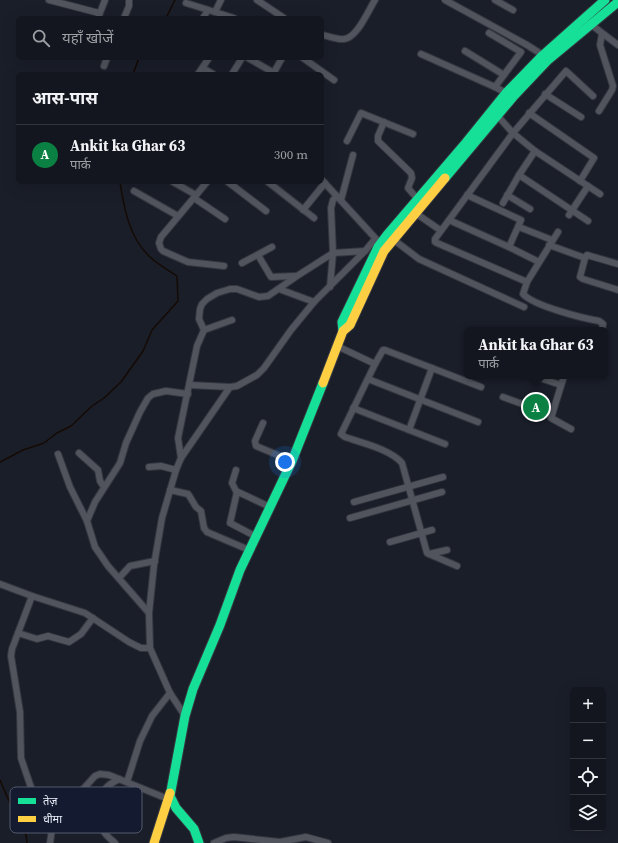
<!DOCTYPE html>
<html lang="hi">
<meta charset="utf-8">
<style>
:root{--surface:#14161f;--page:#21232c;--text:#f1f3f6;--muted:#9d9fa4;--line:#33353d;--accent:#0b8043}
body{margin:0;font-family:"Source Serif 4","Noto Sans Devanagari",serif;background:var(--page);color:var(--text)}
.controls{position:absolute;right:12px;bottom:12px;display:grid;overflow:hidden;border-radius:6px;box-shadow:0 4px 16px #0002}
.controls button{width:36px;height:36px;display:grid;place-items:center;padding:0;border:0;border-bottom:1px solid var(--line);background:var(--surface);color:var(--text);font:20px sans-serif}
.you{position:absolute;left:285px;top:462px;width:14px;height:14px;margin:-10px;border:3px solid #fff;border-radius:50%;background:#1a73e8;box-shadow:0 0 0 6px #1a73e833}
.badge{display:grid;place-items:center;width:26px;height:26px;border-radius:50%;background:var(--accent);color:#fff;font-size:13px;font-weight:700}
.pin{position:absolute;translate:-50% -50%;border:2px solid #fff;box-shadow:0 1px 4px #0006}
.popup{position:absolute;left:464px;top:327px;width:144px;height:52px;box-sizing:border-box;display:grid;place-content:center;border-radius:6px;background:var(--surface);filter:drop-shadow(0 1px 3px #0005);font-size:13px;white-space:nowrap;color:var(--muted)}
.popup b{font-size:15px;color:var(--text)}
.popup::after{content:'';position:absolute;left:50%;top:100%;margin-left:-8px;border:8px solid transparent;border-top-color:var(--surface)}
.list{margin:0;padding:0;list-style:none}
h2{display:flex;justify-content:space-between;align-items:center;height:52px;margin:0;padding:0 16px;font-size:17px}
h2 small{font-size:13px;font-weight:400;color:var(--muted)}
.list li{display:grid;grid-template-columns:26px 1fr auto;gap:12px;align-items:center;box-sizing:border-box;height:60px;padding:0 16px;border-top:1px solid var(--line)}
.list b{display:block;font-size:15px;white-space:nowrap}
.list p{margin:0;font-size:13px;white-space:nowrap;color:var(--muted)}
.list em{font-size:13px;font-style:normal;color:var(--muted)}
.icon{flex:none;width:22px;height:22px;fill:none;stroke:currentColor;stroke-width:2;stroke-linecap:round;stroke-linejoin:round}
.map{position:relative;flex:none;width:618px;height:843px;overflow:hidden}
.search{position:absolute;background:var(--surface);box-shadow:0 4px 16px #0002;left:16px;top:16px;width:308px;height:44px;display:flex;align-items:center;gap:10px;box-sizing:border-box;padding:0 14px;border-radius:6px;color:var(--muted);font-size:15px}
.panel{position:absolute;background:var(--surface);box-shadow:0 4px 16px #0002;left:16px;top:72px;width:308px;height:112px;border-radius:6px}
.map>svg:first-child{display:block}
</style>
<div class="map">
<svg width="618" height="843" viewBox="0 0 618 843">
<rect width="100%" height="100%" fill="#1a1e29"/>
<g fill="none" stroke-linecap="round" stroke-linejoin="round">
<g stroke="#150a04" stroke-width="1.5">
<path d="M166,18l9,-18"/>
<path d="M133,74l6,-16"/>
<path d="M0,462l23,-12 21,-7 13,-10 14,-7 21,-20 12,-8 17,-16 22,-31 9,-21 26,-29 -1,-25c-9,-6 -20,-12 -28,-20 -20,-19 -25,-48 -29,-74"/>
<path d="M0,780c4,10 8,19 13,28 6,12 14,22 14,35"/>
</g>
<g stroke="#34373f" stroke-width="8">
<g id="street">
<path d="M49,0l50,13"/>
<path d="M257,0l27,18"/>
<path d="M445,0l82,45 19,12"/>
<path d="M495,0l18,10"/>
<path d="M186,3l48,15"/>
<path d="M215,12l6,-12"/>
<path d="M98,18l7,-18"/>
<path d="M124,18l5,-12v-6"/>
<path d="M203,18l5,-8"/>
<path d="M589,23l29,22"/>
<path d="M489,33l32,19 -26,35"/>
<path d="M322,35c7,1 15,5 22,4 13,-1 24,-28 31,-39"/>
<path d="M465,51l39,24"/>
<path d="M421,54l74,33 13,7"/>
<path d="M248,58l28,16"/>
<path d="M303,58l31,22"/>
<path d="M104,66l3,-8"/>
<path d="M203,68l10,6"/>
<path d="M198,74l11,-16"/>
<path d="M232,74l10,-16"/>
<path d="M273,74l9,-16"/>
<path d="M545,94l36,23"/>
<path d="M599,111l13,-21 1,-4 -13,-41 2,-11"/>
<path d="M529,113l65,45 -14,23"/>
<path d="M496,114l17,19 22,18 65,43"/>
<path d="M384,122l-6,14v5l33,32 1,5 -4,10 12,14"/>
<path d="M347,141l14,-28 52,21"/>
<path d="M519,175l69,46"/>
<path d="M322,180l55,60"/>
<path d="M173,182l23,13"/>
<path d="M207,182l-46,55 -2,6 2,6 2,2 25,11 36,4"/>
<path d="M228,182l38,29"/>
<path d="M268,182l46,36"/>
<path d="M134,191l44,25"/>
<path d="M507,195l23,14"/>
<path d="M194,198l31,21"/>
<path d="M341,200l12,-45"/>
<path d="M503,203l16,-28 16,-24"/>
<path d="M303,210l22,-27"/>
<path d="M414,212l26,18"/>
<path d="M569,215l19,-29"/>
<path d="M449,220l60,27 12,-27 -54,-25"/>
<path d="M519,227l33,13"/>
<path d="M558,232l-31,50 -4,12c11,12 59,24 76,27l4,3 -1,6"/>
<path d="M390,237l29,22 105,48"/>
<path d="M549,245l36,13"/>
<path d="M509,247l30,15"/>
<path d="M258,255l13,22 24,-1"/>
<path d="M242,263l30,-16"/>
<path d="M618,264l-31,-9 -2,3 -5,19 3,2 35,11"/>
<path d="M527,282l-90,-39 -2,-1v-3l78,-106 53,-62 27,25"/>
<path d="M330,287l3,-34 -2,-45 2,-8 4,-4"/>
<path d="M279,289l35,13"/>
<path d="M204,330l28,-10"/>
<path d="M337,346l38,18"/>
<path d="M534,376l27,9"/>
<path d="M564,376l-13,42 20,11"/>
<path d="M368,379l110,43"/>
<path d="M190,385l40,2"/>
<path d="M503,397l49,18"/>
<path d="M353,408l92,36"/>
<path d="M263,423l-8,18 1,5 36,15"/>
<path d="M409,430l23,-62"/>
<path d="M79,453l19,17 2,11 4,6"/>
<path d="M58,454l12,33 17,34 8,26 13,19 41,47"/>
<path d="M181,458l-3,-20 19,-92 7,-16 -5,-11 1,-10 2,-5 5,-5 10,-6 13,-4h7l22,8 9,-1 29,-20 36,-23 32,-2"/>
<path d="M149,467l12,-1 15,4"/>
<path d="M236,470l-4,13 4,8 34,16"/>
<path d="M170,490l18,4 2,3 6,10 5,4 3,17 3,4 42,18"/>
<path d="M237,492l-7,31 25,13"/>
<path d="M354,502l89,-25"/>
<path d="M350,518l92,-26"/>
<path d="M87,521l8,-19 25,-39 6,-20 14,-31 8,-14 5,-4 13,-3 22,3"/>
<path d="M390,542l42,-12"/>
<path d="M447,550l-18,4 -2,-1 -25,-90c-12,-14 -40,-20 -57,-26l-4,-3 34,-70 8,-14h2l96,37"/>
<path d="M429,554l28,12"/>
<path d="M119,578l11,-12 25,-5"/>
<path d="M0,584l32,12 53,17 44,29 12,6h9"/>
<path d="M32,596l-20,53 -1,7 9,56 1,46 18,53 13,18"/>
<path d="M18,633l19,6 11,-3 21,6 12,-8 12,-16"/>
<path d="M185,716l-15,-23 -20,-45 -1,-35 5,-48 8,-47 14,-48 5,-12 49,-71 7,-1 20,-11 7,-7 27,-38 23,-28 51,-51 10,-12"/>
<path d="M127,782l13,-41 12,-25 18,-23"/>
<path d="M50,843l2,-14 5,-11 38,-42 5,-2 9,1 59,24"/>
<path d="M115,843c-4,-4 -8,-6 -11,-11 -5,-9 -4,-35 2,-44 3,-4 8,-6 13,-9"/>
<path d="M214,843l12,-5 8,-1 46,5 26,-5 22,6"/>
</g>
</g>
<g stroke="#34373f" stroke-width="11">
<g id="fast">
<path d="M445,178l68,-81 35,-37 70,-58"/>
<path d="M343,331l-1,-9 36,-75 9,-12 77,-90 42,-52 37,-38 62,-55"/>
<path d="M199,843l-5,-14 -18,-21 -6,-12 15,-80 8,-27 27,-64 20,-55 52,-109 31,-78"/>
</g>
</g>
<g stroke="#34373f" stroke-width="11">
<g id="slow">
<path d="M323,383l20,-52 7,-6 34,-74 61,-73"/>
<path d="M154,843l16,-50"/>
</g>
</g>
<use href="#street" stroke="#51545d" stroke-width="6"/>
<use href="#fast" stroke="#16e098" stroke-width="9"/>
<use href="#slow" stroke="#ffcf43" stroke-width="9"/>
</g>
<rect x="10" y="787" width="132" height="46" rx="6" fill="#141a2f" stroke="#555a6d" stroke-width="1"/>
<rect x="18" y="798" width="18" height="6" fill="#16e098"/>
<rect x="18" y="816" width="18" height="6" fill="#ffcf43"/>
<g font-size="11" fill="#edf1fd">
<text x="43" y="805">तेज़</text>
<text x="43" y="823">धीमा</text>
</g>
</svg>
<div class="controls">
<button>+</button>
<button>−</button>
<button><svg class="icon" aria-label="locate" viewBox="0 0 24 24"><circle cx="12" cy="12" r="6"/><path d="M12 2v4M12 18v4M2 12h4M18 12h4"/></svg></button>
<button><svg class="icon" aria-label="layers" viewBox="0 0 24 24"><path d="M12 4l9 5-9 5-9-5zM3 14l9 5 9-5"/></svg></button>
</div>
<div class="you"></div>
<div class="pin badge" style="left:536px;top:407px">A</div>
<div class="popup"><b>Ankit ka Ghar 63</b>पार्क</div>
<div class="search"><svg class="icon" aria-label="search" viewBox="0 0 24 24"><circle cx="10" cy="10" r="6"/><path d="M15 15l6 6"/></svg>यहाँ खोजें</div>
<section class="panel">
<h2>आस-पास<small></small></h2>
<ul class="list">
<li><span class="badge">A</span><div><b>Ankit ka Ghar 63</b><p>पार्क</p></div><em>300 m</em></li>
</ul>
</section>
</div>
